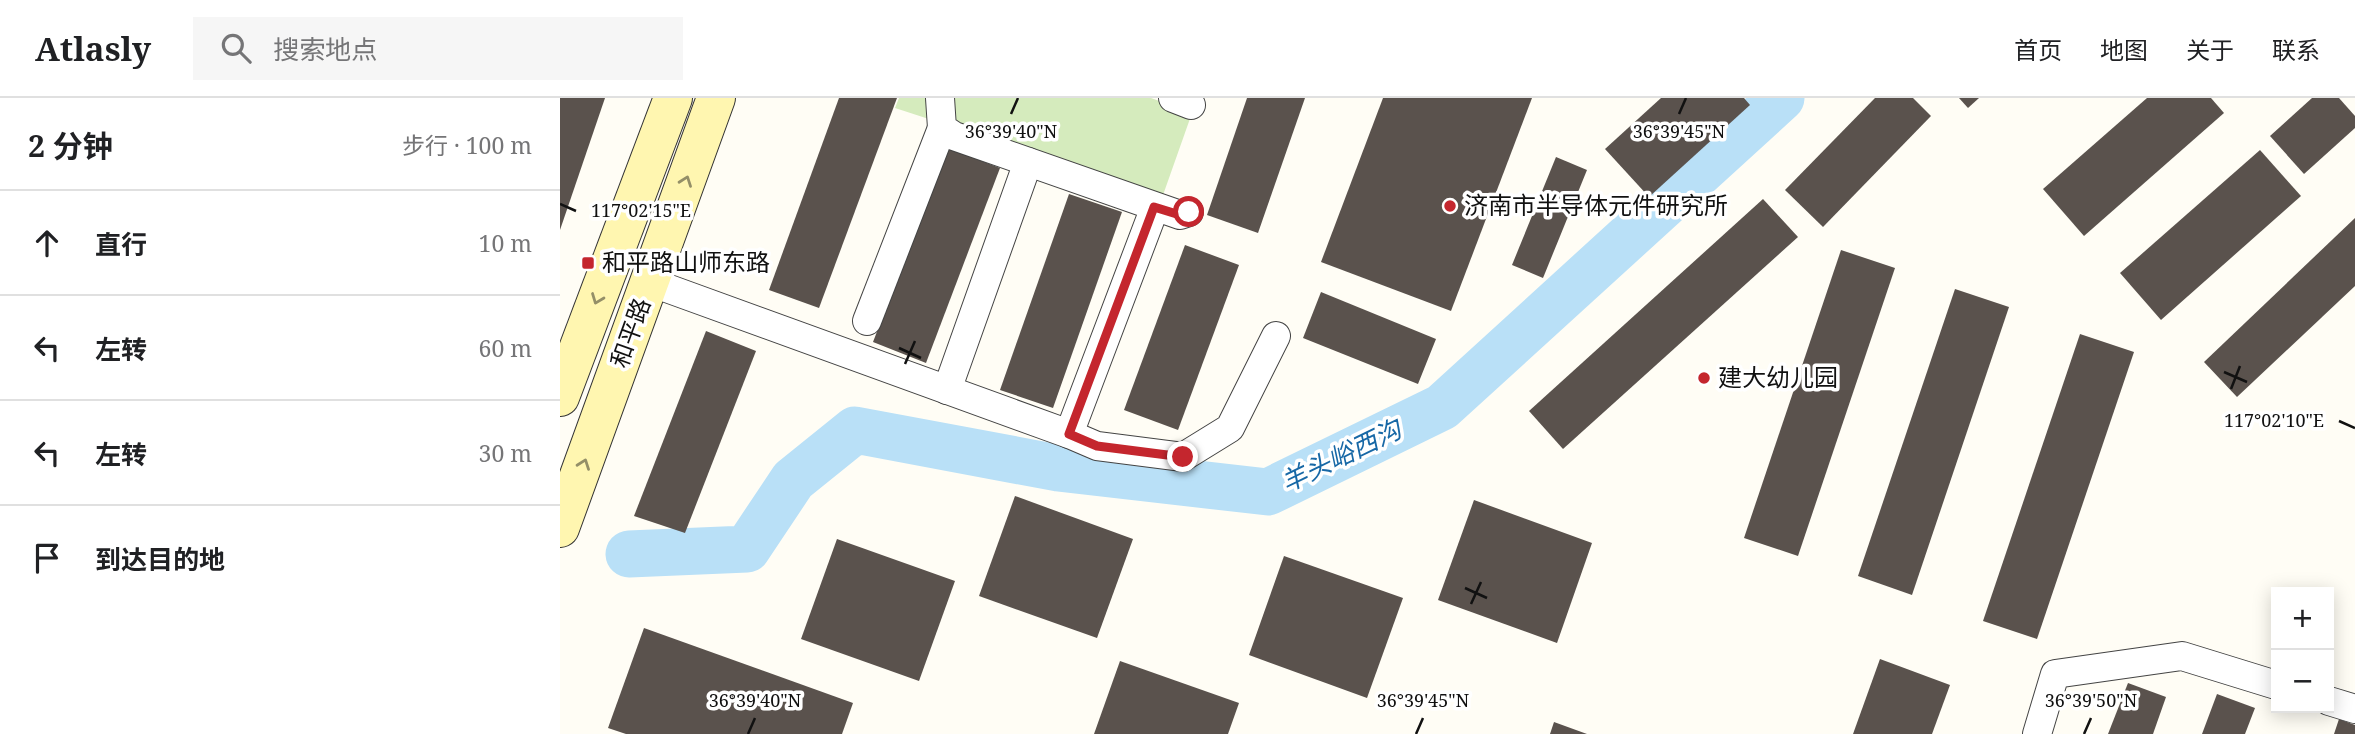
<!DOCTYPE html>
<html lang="zh">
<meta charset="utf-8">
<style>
:root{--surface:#fff;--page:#f6f6f6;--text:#202124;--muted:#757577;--line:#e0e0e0}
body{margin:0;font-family:"Noto Serif","Noto Sans SC",serif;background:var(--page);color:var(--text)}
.controls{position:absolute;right:21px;bottom:21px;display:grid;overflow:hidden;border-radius:0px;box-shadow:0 4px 18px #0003}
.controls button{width:63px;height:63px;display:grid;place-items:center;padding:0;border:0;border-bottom:2px solid var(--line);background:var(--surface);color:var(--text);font:35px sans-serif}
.stop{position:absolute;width:21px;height:21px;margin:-16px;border:5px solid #c4262e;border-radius:50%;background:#fff}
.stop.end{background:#c4262e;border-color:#fff;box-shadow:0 2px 7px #0008}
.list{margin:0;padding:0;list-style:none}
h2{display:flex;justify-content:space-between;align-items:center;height:91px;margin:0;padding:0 28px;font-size:30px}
h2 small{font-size:23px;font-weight:400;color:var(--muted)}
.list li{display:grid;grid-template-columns:46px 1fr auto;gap:21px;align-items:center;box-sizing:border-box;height:105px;padding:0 28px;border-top:2px solid var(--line)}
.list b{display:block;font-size:26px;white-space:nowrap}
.list em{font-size:23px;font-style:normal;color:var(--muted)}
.icon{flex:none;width:38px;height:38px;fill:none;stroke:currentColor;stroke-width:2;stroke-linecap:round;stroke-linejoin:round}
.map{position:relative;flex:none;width:1795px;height:636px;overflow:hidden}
header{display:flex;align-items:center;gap:42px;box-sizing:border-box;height:98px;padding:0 35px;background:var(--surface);border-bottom:2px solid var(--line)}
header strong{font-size:33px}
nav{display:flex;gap:38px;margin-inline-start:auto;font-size:24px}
.search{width:490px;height:63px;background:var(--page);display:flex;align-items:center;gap:18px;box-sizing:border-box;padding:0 24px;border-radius:0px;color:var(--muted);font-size:26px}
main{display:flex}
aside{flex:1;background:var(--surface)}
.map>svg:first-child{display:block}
</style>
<header>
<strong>Atlasly</strong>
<div class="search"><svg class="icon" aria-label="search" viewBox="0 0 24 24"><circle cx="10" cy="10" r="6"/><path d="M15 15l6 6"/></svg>搜索地点</div>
<nav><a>首页</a><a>地图</a><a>关于</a><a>联系</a></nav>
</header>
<main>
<aside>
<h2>2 分钟<small>步行 · 100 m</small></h2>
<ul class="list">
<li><svg class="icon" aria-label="ahead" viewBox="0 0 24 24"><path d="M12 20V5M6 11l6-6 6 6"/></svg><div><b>直行</b></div><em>10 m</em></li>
<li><svg class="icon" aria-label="left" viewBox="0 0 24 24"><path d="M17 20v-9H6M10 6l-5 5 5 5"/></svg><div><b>左转</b></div><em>60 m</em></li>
<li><svg class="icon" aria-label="left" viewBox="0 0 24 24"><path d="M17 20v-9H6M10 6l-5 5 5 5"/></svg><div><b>左转</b></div><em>30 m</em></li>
<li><svg class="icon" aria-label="arrive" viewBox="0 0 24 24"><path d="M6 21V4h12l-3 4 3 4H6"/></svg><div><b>到达目的地</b></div></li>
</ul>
</aside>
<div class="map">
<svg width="1795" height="636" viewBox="0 0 1795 636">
<rect width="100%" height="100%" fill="#fffdf5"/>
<path fill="#d5ebbd" d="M339,0h252l41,15 -29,82 -268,-87z"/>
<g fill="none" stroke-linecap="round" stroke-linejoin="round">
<path stroke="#b9e0f7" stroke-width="47" d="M69,456l118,-5 46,-69 62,-50 203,38 210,24 174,-85 339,-309"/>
</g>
<g fill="#5a524d">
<path d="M0,0h45l-45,132z"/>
<path d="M279,0h58l-78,210 -50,-18z"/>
<path d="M687,0h58l-47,135 -51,-18z"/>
<path d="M823,0h149l-81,213 -130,-49z"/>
<path d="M1101,0h83l6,7 -101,92 -44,-48z"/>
<path d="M1315,0h38l18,18 -108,111 -38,-37z"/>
<path d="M1399,0h20l-11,10z"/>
<path d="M1587,0h64l13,15 -140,123 -41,-47z"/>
<path d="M1752,0h27l16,18v12l-51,46 -34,-38z"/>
<path d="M388,50l52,20 -74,195 -53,-21z"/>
<path d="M1700,52l41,46 -140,124 -41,-47z"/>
<path d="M996,59l31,13 -44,108 -31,-13z"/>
<path d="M509,96l53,18 -69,196 -53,-18z"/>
<path d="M1203,101l35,38 -235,212 -34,-38z"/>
<path d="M1795,120v68l-118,111 -33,-35z"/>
<path d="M625,147l54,20 -61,165 -54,-20z"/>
<path d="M1281,152l54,18 -97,288 -54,-18z"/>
<path d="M1395,191l54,18 -97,288 -54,-19z"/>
<path d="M761,194l115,47 -18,45 -115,-46z"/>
<path d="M146,233l50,20 -71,182 -51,-17z"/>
<path d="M1520,236l54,18 -97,287 -54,-18z"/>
<path d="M455,398l118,43 -36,99 -118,-42z"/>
<path d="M914,402l118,43 -35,100 -119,-43z"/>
<path d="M277,441l118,42 -36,100 -118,-42z"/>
<path d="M724,458l119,42 -36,100 -118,-43z"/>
<path d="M84,530l209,75 -11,31h-216l-18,-6z"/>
<path d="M1320,561l70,26 -18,49h-79z"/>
<path d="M560,563l119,42 -11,31h-134z"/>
<path d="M1568,585l38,14 -13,37h-45z"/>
<path d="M1657,596l38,14 -10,26h-43z"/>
<path d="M1779,621l16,6v9h-21z"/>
<path d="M994,624l33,12h-37z"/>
</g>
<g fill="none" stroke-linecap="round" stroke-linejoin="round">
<g stroke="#444" stroke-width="30">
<g id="minor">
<path d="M380,0l2,30 12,8 226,79 9,-3"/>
<path d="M613,0l18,7"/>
<path d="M90,184l419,152 28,12 86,11 47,-29 46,-92"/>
<path d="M307,223l75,-193"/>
<path d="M387,292l81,-228"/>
<path d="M509,336l86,-227"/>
<path d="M1769,603l26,8"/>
<path d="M1477,636l18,-60 127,-18 94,29"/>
</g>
</g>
<g stroke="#333" stroke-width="40">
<g id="secondary">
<path d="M0,299l113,-299"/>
<path d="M0,430l156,-430"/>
</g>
</g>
<use href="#minor" stroke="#fff" stroke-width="28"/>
<use href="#secondary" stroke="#fff6b0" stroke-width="38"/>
</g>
<defs><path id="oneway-chevron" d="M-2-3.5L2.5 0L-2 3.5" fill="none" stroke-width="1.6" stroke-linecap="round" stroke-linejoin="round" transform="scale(1.75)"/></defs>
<g stroke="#948f68">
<use href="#oneway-chevron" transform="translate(126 83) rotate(-70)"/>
<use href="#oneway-chevron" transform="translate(37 201) rotate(111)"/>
<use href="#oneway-chevron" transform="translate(24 366) rotate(-70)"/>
</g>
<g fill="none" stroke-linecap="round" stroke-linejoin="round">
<path stroke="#c4262e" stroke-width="9" d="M623,359l-86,-11 -28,-12 85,-227 26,8 9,-3"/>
</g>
<path fill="none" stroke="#111" stroke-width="2.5" d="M451,16l7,-16M1119,16l7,-16M0,106l16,7M339,250l22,10M345,266l10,-23M1664,274l23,10M1671,291l9,-23M1779,323l16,7M905,490l22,10M911,506l10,-22M188,636l7,-16M856,636l7,-16M1524,636l7,-16"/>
<g fill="#c4262e" stroke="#fff" stroke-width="2.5">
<circle cx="890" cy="108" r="7"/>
<rect x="21" y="158" width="14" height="14" rx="3.5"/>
<circle cx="1144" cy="280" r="7"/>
</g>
<g text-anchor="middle" stroke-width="7" stroke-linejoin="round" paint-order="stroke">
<g font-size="24" fill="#111" stroke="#fff" text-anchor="start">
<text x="904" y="116">济南市半导体元件研究所</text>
<text x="42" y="173">和平路山师东路</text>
<text x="1158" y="288">建大幼儿园</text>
</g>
<g font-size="24" fill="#111" stroke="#fff">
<text transform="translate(71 235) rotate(-70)" y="8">和平路</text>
</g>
<g font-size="26" font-style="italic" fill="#1768a6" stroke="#fff">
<text transform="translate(781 358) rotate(-26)" y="9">羊头峪西沟</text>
</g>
</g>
<g font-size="18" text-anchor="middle" fill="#111" stroke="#fff" stroke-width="7" stroke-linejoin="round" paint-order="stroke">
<text x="451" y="40">36°39'40"N</text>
<text x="1119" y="40">36°39'45"N</text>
<text x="81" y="119">117°02'15"E</text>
<text x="1714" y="329">117°02'10"E</text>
<text x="195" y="609">36°39'40"N</text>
<text x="863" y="609">36°39'45"N</text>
<text x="1531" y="609">36°39'50"N</text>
</g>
</svg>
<div class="controls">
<button>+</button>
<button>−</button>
</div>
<div class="stop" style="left:629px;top:114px"></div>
<div class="stop end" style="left:623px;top:359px"></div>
</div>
</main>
